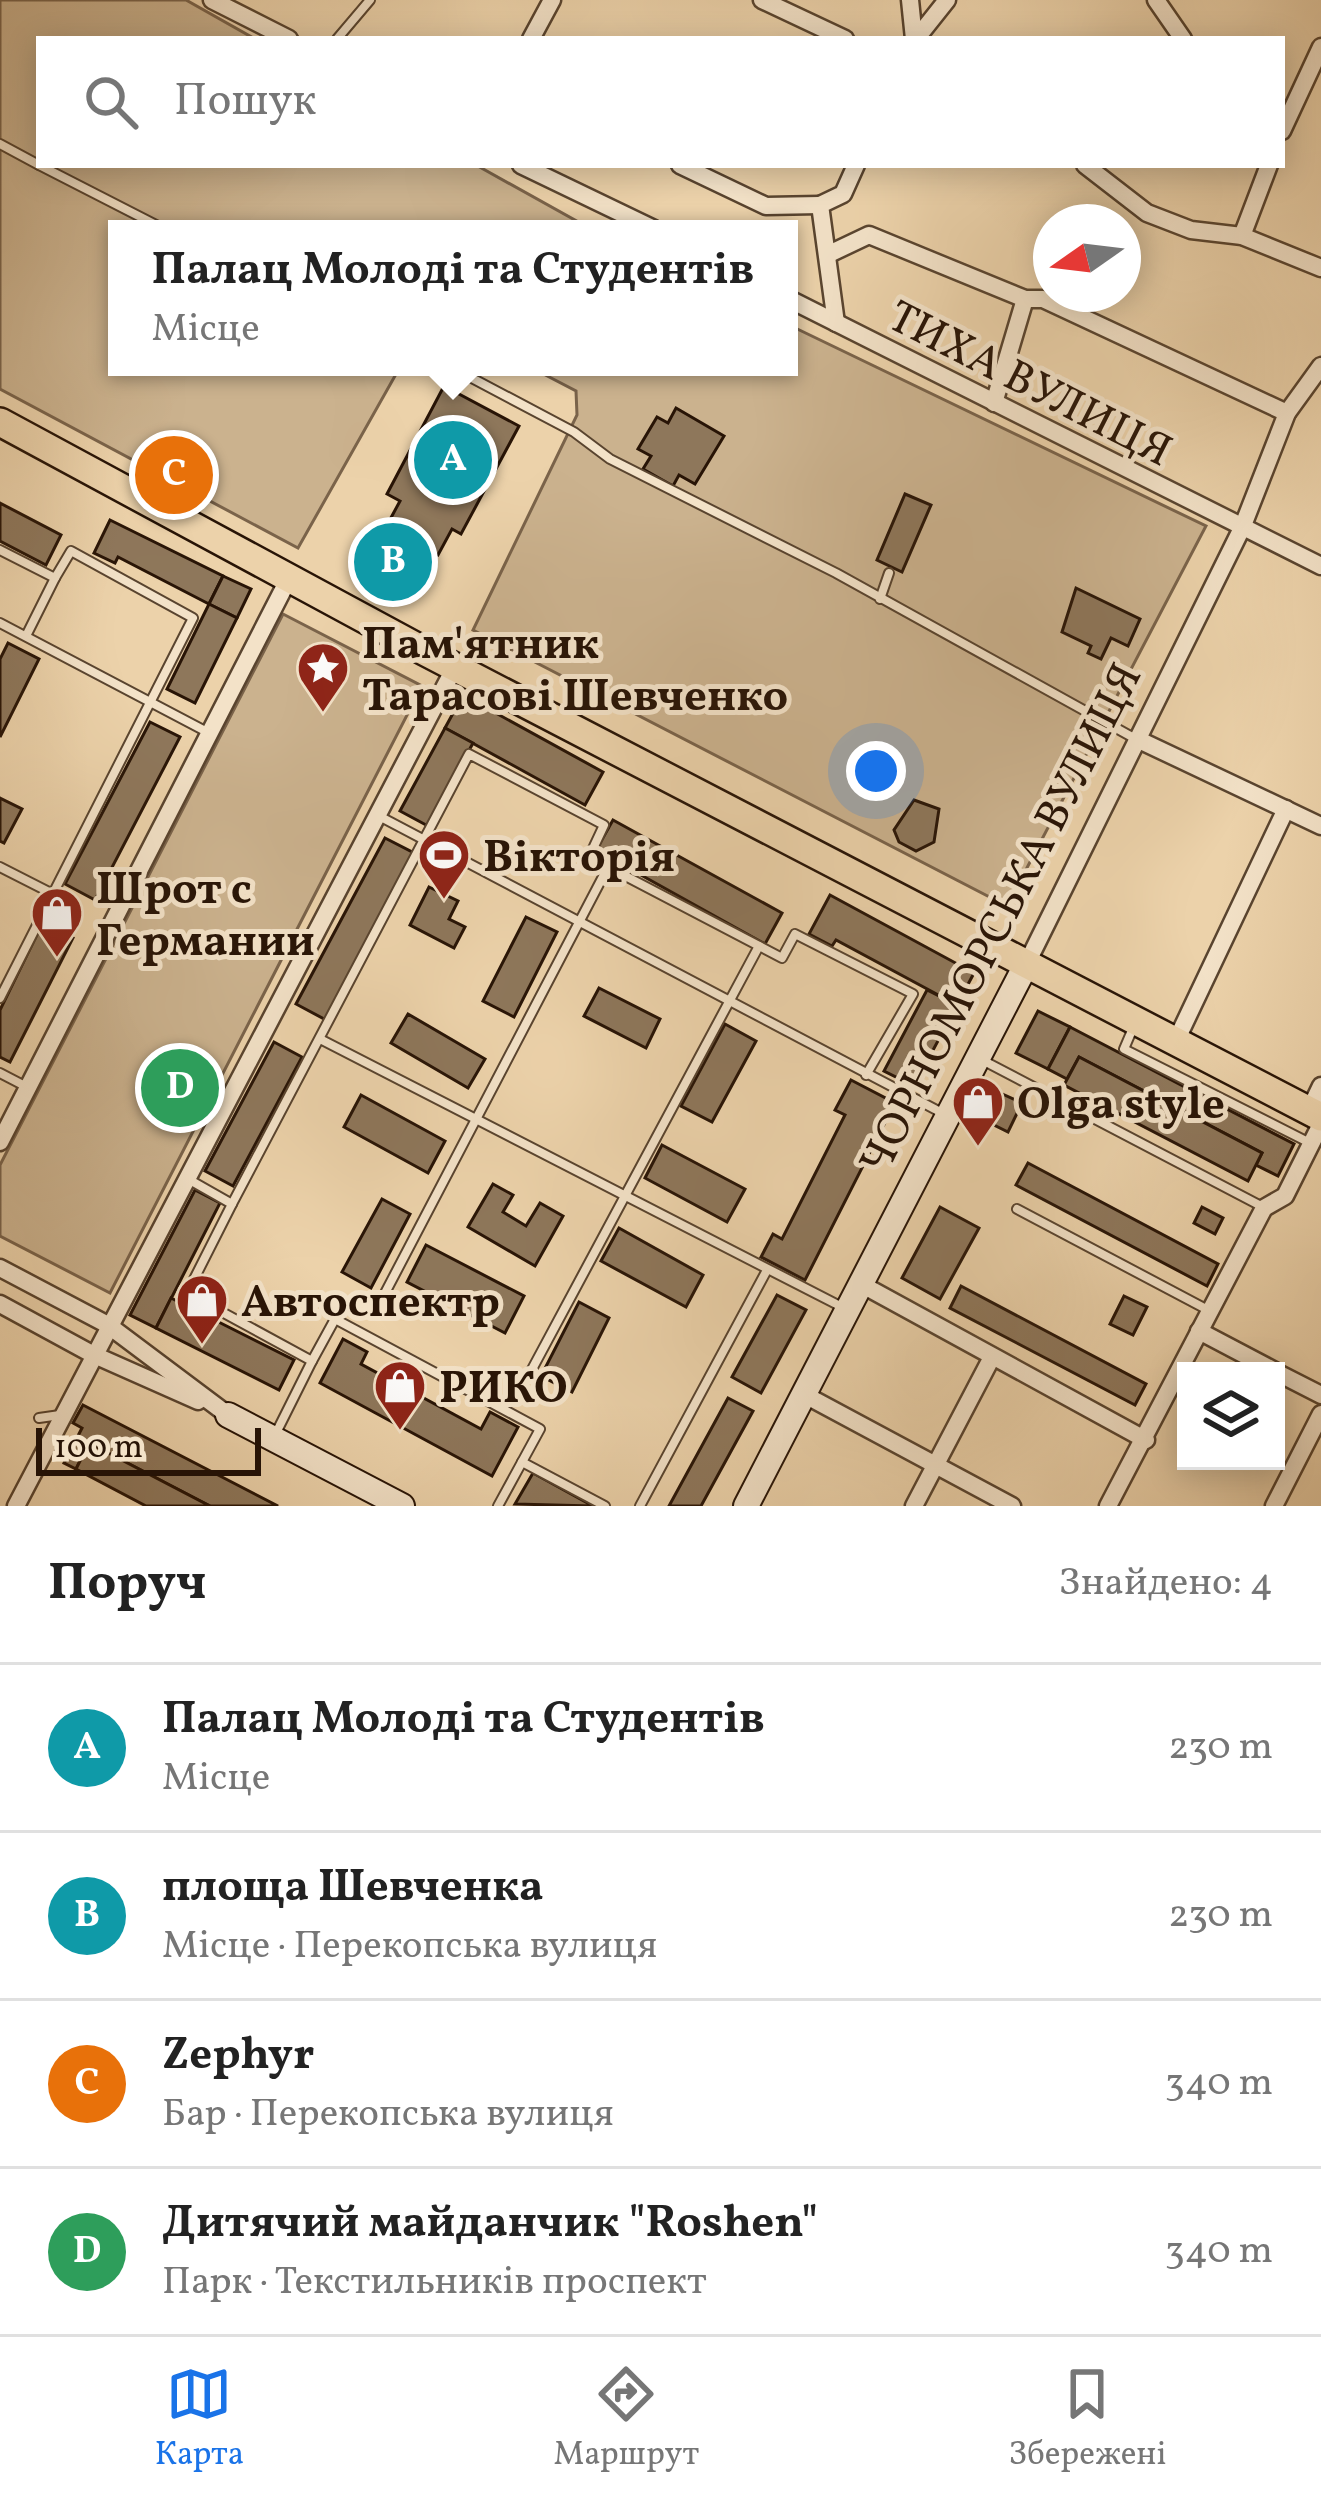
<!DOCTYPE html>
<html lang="uk">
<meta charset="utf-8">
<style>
:root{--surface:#fff;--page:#f2f2f2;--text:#222;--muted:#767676;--line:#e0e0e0;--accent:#1a73e8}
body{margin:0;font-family:Vollkorn,serif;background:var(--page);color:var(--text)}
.controls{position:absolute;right:36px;bottom:36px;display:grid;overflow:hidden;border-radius:0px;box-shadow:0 6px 30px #0003}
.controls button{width:108px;height:108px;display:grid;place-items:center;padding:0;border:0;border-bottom:3px solid var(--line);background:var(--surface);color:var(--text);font:60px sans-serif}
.compass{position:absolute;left:1033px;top:204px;width:108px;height:108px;border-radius:50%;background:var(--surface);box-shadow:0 6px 30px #0003;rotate:256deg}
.scale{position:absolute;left:36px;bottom:30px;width:225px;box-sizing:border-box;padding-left:12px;border:6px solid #281406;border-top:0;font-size:33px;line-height:42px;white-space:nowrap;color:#281406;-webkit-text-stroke:9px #f3e2c8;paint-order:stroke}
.you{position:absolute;left:876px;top:771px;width:42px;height:42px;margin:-30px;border:9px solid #fff;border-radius:50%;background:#1a73e8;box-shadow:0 0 0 18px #1a73e833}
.badge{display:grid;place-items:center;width:78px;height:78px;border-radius:50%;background:var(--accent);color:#fff;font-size:39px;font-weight:700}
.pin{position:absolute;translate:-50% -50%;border:6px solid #fff;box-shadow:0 3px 12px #0006}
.popup{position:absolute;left:108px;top:220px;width:690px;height:156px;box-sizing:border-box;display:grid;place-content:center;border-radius:0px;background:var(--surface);filter:drop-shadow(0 3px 9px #0005);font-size:39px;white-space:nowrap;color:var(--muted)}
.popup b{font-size:45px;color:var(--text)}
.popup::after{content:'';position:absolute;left:50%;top:100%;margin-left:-24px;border:24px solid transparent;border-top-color:var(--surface)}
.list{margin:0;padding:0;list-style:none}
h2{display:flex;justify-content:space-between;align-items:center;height:156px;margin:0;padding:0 48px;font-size:51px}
h2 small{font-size:39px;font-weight:400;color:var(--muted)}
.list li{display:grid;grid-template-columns:78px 1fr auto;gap:36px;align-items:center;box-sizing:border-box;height:168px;padding:0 48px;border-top:3px solid var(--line)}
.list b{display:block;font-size:45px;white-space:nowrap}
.list p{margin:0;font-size:39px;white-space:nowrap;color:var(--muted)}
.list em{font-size:39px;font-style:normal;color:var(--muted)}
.icon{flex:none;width:66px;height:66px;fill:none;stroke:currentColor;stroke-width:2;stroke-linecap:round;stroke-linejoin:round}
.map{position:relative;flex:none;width:1321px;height:1506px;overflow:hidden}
.search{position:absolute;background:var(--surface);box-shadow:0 6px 30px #0003;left:36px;right:36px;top:36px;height:132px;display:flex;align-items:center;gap:30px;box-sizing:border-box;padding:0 42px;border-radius:0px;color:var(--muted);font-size:45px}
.sheet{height:828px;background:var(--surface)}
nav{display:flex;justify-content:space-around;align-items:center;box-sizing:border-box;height:168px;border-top:3px solid var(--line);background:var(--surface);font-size:33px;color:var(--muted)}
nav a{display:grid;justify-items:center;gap:6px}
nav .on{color:var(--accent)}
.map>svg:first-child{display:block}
</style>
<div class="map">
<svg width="1321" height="1506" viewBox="0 0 1321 1506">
<rect width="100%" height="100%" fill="#ecd2aa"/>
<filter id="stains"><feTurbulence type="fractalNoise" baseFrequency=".00167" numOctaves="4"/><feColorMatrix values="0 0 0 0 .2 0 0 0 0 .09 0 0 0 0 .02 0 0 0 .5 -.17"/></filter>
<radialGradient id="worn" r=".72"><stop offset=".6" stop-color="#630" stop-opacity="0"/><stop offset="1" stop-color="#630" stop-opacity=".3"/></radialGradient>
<g fill="#cbb28e" stroke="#7a634a" stroke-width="3">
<path d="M0,0h186l69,39h-216v126h437l115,64h-474v138h283l-102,181 -298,-159z"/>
<path d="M789,325l417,201 -199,380 -534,-276 104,-215 -1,-24 -46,-24h259z"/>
<path d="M283,614l139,72 -312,607 -110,-57v-71z"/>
</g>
<g fill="#8e775b" stroke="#281406" stroke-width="3">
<path d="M444,386l75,40 -58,108 -9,-5 -14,26 -52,-28 14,-26 -13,-7z"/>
<path d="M676,408l48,28 -29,48 -16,-9 -6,11 -30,-17 8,-13 -13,-7 19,-32 11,6z"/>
<path d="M148,444l65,37 -14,25 -65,-37z"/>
<path d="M905,494l26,11 -29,67 -25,-12z"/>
<path d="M0,503l61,32 -15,30 -46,-24z"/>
<path d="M110,520l113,56 -14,28 -91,-47 -3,6 -21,-10z"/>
<path d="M223,576l28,13 -14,29 -28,-14z"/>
<path d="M1076,588l64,31 -12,27 -17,-8 -10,21 -13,-6 3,-7 -29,-14z"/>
<path d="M209,604l28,14 -42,85 -28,-14z"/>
<path d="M8,643l31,16 -39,78v-78z"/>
<path d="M463,695l140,77 -18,33 -140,-77z"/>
<path d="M150,722l30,15 -85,163 -30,-16z"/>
<path d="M445,728l28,15 -45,83 -28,-15z"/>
<path d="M0,798l22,11 -18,34 -4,-2z"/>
<path d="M914,800l25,9 -5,33 -18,9 -17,-9 -5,-12z"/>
<path d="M613,820l169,93 -17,31 -169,-94z"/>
<path d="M385,838l29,15 -88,167 -30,-16z"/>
<path d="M429,887l29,14 -9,18 16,8 -11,21 -44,-23z"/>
<path d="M830,895l144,78 -17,32 -121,-65 -4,6 -23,-12z"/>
<path d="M526,917l31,15 -43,85 -31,-16z"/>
<path d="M43,922l30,16 -63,124 -10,-5v-47z"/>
<path d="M599,988l61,31 -14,29 -62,-32z"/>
<path d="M927,990l30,15 -43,81 -30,-15z"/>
<path d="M1038,1011l32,16 -22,42 -32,-16z"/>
<path d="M408,1014l77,45 -17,29 -77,-45z"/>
<path d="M725,1024l31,17 -44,81 -31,-16z"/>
<path d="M1070,1027l224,117 -16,32 -22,-11 6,-12 -183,-96 -12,22 -19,-10z"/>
<path d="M274,1042l28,15 -69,129 -28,-15z"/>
<path d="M1079,1057l183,96 -14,28 -184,-96z"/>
<path d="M851,1080l44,23 -90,177 -44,-23 12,-23 9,5 63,-124 -10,-5z"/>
<path d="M987,1087l35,16 -14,29 -34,-17z"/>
<path d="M361,1095l84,46 -17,32 -84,-46z"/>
<path d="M662,1145l83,44 -18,33 -82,-44z"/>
<path d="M1028,1163l190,101 -11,22 -191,-101z"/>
<path d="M493,1184l20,11 -10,17 23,14 14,-23 23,13 -28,50 -67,-39z"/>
<path d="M195,1190l25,13 -64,125 -26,-13z"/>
<path d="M382,1199l28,15 -39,74 -29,-16z"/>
<path d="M940,1207l39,21 -39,71 -38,-21z"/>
<path d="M1202,1207l21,11 -8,16 -21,-11z"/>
<path d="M619,1228l84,47 -17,32 -85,-46z"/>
<path d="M426,1245l98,51 -19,37 -98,-51z"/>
<path d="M961,1286l185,98 -11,21 -185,-97z"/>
<path d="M777,1295l29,15 -45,83 -29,-16z"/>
<path d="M1124,1296l23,11 -14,28 -23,-11z"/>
<path d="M171,1298l123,62 -15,30 -123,-62z"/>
<path d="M579,1302l30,16 -37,74 -31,-16z"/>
<path d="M343,1339l24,13 -6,12 120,65 9,-17 28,15 -26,49 -172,-93z"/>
<path d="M728,1398l25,13 -52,95h-32z"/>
<path d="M83,1405l195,101h-68l-121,-63 -13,26 -12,-6 18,-35 -9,-5z"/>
<path d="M89,1443l121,63h-64l-70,-37z"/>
<path d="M533,1473l60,33 -78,-2z"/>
</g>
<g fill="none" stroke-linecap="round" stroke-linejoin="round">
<g stroke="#59442f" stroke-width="12">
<g id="lane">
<path d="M337,39l33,-39"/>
<path d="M0,144l39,21"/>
<path d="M39,165l125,64"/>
<path d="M451,367l123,65 36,27 226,114 298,165"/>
<path d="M0,550l55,28 16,-27 122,67 -193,380"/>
<path d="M880,599l9,-26"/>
<path d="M0,623l211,111"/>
<path d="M26,636l29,-58"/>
<path d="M379,816l567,299"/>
<path d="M0,867l53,27"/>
<path d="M1133,1028l-9,21 186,94"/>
<path d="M320,1039l524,269"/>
<path d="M984,1061l279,146"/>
<path d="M0,1073l25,13"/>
<path d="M188,1179l44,25 -45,89 125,68 23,-42 205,110 -18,33 83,44"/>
<path d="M232,1204l237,-450 135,71 -15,32 193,101 13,-24 118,60 -47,81"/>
<path d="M1017,1209l191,101"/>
<path d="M384,1295l224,-428"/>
<path d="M530,1373l229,-427"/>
<path d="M39,1418l21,-3"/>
<path d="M275,1435l37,-74"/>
<path d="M498,1506l24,-44"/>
<path d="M640,1506l127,-236"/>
</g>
</g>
<g stroke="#59442f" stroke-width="21">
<g id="street">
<path d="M212,0l77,39"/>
<path d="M762,0l83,39"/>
<path d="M910,0l4,39"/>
<path d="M1156,0l27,39"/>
<path d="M531,39l21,-39"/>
<path d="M916,39l31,-39"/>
<path d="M1282,131l39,-84"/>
<path d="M521,165l133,64"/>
<path d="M680,165l86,41 54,-1"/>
<path d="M1085,165l62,48 44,17 51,6 79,32"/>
<path d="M1242,236l27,-71"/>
<path d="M829,254l40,-19 156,64h18l244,114"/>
<path d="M789,299l532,267"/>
<path d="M836,323l-16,-118 23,-11 13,-29"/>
<path d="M994,403l31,-104"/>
<path d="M1139,740l182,86"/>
<path d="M1028,961l214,-433 45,-115 34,-47"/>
<path d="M1175,1043l111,-234"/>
<path d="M1309,1111l12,-25"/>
<path d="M0,1142l288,-562"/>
<path d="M0,1268l108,57 120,90"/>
<path d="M859,1283l287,157"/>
<path d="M0,1304l92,50 106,47"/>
<path d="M1199,1331l76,40"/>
<path d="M1276,1372l45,23"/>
<path d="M805,1395l207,111"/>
<path d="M16,1506l439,-839"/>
<path d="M914,1506l77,-147"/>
<path d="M1108,1506l156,-298 21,-12 36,-72"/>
<path d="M1274,1506l47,-92"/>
</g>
</g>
<g stroke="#281406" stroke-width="28">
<g id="secondary">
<path d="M228,1415l174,91"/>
<path d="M746,1506l282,-545"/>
</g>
</g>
<g stroke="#281406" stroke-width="32">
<path id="primary" d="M0,422l424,229 897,466"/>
</g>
<use href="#lane" stroke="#f3e2c8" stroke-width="8"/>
<use href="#street" stroke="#f3e2c8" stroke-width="16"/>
<use href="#secondary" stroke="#f3e2c8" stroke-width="24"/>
<use href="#primary" stroke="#ecd2aa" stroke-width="27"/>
</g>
<defs>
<g id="sight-pin" transform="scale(2.7)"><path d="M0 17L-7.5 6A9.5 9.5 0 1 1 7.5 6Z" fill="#8f2418" stroke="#f3e2c8"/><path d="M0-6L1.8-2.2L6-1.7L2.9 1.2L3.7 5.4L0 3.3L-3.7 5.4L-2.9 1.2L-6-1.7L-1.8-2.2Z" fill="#fff"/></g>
<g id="stadium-pin" transform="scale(2.7)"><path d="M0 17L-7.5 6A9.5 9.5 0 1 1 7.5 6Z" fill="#8f2418" stroke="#f3e2c8"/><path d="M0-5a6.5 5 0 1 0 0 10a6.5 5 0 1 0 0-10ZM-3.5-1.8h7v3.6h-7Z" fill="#fff"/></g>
<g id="shop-pin" transform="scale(2.7)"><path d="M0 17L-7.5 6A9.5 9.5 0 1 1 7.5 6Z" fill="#8f2418" stroke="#f3e2c8"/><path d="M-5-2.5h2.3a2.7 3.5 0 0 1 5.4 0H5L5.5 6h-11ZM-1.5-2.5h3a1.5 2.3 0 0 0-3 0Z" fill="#fff"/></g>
</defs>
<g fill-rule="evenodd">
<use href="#sight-pin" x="323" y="668"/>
<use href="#stadium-pin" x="444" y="855"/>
<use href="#shop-pin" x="57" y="913"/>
<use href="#shop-pin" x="978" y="1102"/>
<use href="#shop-pin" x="202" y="1300"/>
<use href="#shop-pin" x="400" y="1386"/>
</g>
<g text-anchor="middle" stroke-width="10" stroke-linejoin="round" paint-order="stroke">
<g font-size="45" fill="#281406" stroke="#f3e2c8">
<text transform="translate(1031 382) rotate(27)" y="16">ТИХА ВУЛИЦЯ</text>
<text transform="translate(999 918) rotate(-63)" y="16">ЧОРНОМОРСЬКА ВУЛИЦЯ</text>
</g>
<g font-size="45" font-weight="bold" fill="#281406" stroke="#f3e2c8" text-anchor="start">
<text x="362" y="658">Пам'ятник<tspan x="362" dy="52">Тарасові Шевченко</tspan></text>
<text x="483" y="871">Вікторія</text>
<text x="96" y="903">Шрот с<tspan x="96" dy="52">Германии</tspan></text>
<text x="1017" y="1118">Olga style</text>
<text x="241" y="1316">Автоспектр</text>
<text x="439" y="1402">РИКО</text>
</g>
</g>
<rect width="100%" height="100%" filter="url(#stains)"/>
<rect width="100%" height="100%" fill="url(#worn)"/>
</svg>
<div class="controls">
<button><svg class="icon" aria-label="layers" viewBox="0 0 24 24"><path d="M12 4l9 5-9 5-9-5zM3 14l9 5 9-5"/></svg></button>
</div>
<svg class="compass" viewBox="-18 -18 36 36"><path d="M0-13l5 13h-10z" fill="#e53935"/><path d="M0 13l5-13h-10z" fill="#767676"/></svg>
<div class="scale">100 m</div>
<div class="you"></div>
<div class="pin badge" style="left:453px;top:460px;background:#0f9aa8">A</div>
<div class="popup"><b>Палац Молоді та Студентів</b>Місце</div>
<div class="pin badge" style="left:393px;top:562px;background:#0f9aa8">B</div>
<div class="pin badge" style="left:174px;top:475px;background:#e8710a">C</div>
<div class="pin badge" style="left:180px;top:1088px;background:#2e9e5b">D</div>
<div class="search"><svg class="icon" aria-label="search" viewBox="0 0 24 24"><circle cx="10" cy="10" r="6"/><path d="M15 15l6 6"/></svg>Пошук</div>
</div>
<section class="sheet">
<h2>Поруч<small>Знайдено: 4</small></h2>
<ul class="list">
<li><span class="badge" style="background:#0f9aa8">A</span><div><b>Палац Молоді та Студентів</b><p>Місце</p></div><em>230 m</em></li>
<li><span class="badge" style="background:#0f9aa8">B</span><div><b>площа Шевченка</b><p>Місце · Перекопська вулиця</p></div><em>230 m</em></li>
<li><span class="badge" style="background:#e8710a">C</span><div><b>Zephyr</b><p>Бар · Перекопська вулиця</p></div><em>340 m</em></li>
<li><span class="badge" style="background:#2e9e5b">D</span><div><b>Дитячий майданчик &quot;Roshen&quot;</b><p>Парк · Текстильників проспект</p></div><em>340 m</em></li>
</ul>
</section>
<nav>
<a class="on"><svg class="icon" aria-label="map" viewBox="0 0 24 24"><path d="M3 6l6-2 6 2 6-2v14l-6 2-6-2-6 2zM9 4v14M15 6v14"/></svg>Карта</a>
<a><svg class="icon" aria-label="directions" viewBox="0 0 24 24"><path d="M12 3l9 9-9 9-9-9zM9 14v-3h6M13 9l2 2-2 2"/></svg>Маршрут</a>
<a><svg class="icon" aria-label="saved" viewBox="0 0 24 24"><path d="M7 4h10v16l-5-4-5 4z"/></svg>Збережені</a>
</nav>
